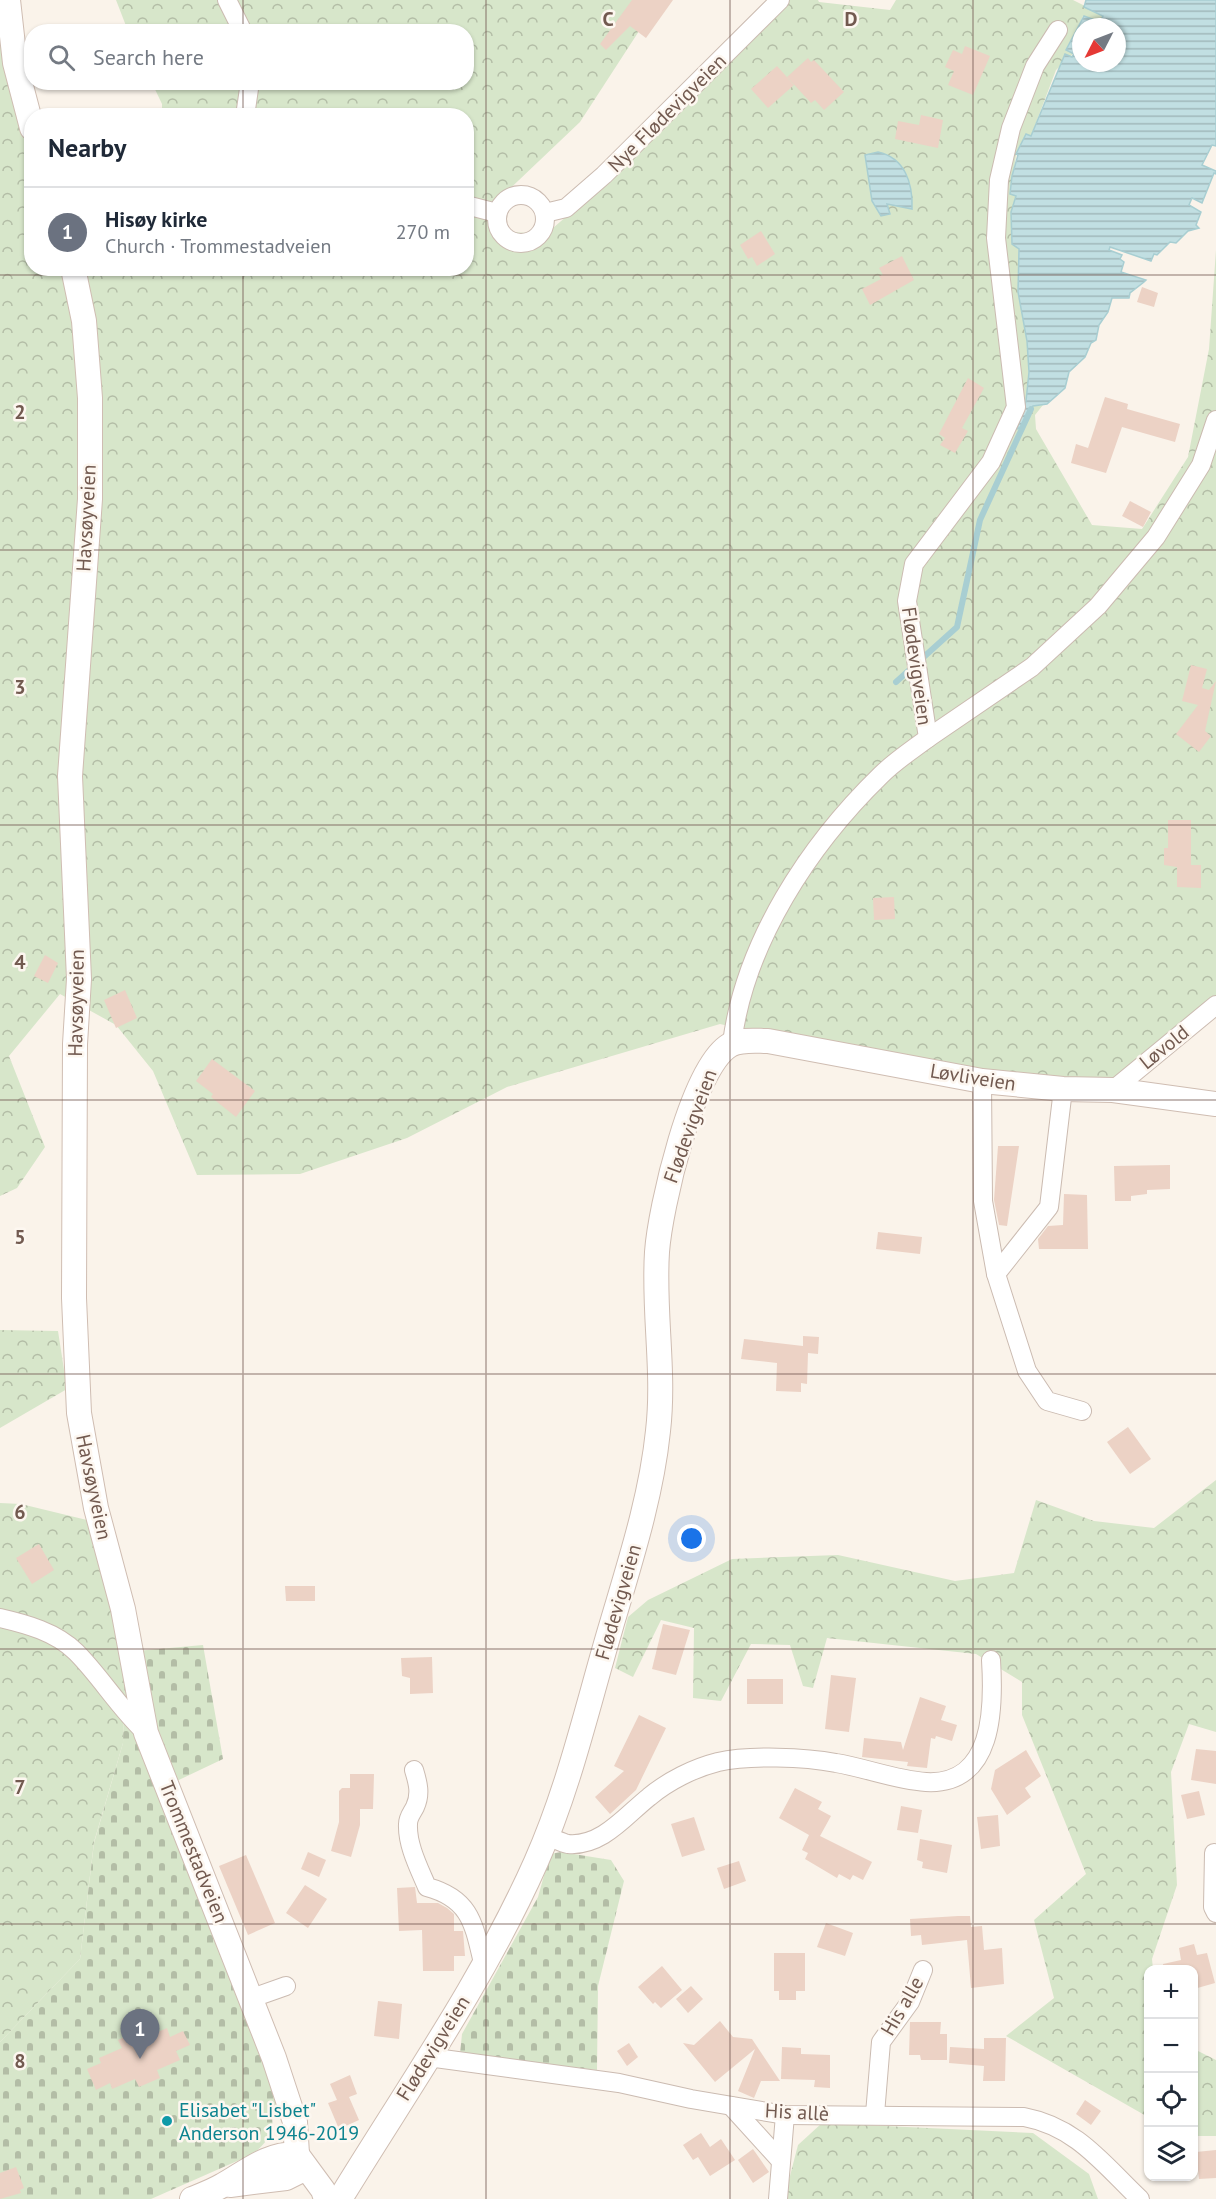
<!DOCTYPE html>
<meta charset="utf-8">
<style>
:root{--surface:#fff;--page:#f2f2f3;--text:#1f2937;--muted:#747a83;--line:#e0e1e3;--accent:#ea580c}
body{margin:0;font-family:"PT Sans",sans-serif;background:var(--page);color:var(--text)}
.controls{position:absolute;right:18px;bottom:18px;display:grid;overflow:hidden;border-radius:12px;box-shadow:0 2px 4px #0004}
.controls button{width:54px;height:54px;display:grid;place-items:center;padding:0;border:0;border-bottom:2px solid var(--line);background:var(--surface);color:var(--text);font:30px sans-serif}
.compass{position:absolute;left:1072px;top:18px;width:54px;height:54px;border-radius:50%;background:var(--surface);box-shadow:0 2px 4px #0004;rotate:228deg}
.you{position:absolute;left:692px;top:1539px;width:21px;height:21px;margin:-15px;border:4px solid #fff;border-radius:50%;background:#1a73e8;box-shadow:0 0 0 9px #1a73e833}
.badge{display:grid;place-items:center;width:39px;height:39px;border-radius:50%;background:var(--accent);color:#fff;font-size:20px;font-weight:700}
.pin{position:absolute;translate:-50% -50px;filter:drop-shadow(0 2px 3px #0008)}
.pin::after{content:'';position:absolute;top:32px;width:21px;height:18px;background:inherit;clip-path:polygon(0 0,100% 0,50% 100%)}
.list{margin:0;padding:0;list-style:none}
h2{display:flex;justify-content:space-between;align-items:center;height:78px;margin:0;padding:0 24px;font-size:26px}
h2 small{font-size:20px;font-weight:400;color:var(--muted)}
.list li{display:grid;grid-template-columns:39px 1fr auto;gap:18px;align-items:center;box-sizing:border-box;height:90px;padding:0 24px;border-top:2px solid var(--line)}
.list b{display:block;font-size:22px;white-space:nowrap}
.list p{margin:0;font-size:20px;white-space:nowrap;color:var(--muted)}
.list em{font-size:20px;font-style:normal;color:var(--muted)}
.icon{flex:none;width:33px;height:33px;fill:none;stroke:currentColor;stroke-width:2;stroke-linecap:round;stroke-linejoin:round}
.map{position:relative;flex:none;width:1216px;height:2199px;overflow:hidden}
.search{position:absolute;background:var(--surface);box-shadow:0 2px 4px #0004;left:24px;top:24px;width:450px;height:66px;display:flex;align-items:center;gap:15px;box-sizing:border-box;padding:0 21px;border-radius:24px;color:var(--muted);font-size:22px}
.panel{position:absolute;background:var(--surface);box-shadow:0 2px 4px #0004;left:24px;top:108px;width:450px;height:168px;border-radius:24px}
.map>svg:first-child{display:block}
</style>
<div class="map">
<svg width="1216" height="2199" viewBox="0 0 1216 2199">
<defs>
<pattern id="forest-crowns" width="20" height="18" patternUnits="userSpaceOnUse" patternTransform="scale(1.5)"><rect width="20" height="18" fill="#d7e6ca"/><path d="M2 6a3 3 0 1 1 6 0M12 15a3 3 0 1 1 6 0" fill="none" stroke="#b3bda6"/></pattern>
<pattern id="cemetery-stones" width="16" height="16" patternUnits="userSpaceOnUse" patternTransform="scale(1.5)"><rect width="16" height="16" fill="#d7e6ca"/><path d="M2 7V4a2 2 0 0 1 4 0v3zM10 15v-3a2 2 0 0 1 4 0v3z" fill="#b3bda6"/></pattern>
<pattern id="water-rules" width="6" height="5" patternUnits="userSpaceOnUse" patternTransform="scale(1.5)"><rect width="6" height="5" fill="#c1dfe2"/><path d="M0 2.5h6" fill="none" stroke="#a1b8ba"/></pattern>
</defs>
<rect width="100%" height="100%" fill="#faf3ea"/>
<g fill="url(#forest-crowns)">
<path d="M116,0h528l-3,28 -61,94 -81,77 -5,32 52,3 85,-73 157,-161h30l1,2 71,8 6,-10h177l30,15 -3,7 -17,-6 -16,34 7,3 -18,17 -25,66 -15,19 -3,21 3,20 -5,16 1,32 7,4 -1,44 9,49 2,31 -3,29 -9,27 6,-2 10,-20 10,-1 -8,10 1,14 56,96 50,4 46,-72 21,-108 7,-99v750l-97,86 -181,-13 -218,-49 -213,63 -100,51 -107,36 -103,1 -44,-104 -37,-46 -56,-31 -51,62 36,91 -28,41 -17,8v-1161l27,107 4,7 1,119h434v-152l-304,-1v-11l-10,-21 314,-1v-50l-338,-1z"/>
<path d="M0,1330l58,1 9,58 -67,39z"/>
<path d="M1216,1480v252l-27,-8 -18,48 6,113 -25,74 1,10 -5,1v147l-142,-81 48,-38 -20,-78 52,-46 -64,-159v-33l-46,-28 -149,-16 -14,50 -10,-2 -13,-41 -39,-1 -30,57 -28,-3 1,-70 -33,-8 -28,57 -18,-9 13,-51 20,-17 84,-41 106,-4 117,26 59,-8 22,-73 58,21 60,7z"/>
<path d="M0,1503l21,1 70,17 34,131 -2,91 -29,99 -14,117 -80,83z"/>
<path d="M1194,2049l22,11v76h-22z"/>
<path d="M822,2123l211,10 56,41 9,25h-314l14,-54z"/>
</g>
<g fill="url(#cemetery-stones)">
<path d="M203,1645l20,114 -61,29 120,319 -11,6c5,19 -4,29 -18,41l-102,45h-151v-157l80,-83 14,-116 29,-100 2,-91z"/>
<path d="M561,1852l50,8 13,21 -26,105 -1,84 -137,-16 2,-20 76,-137 12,-43z"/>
</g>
<g fill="url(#water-rules)" stroke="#a8ced2" stroke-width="1.5" fill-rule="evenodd">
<path d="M1086,0h130v146l-4,-1 -10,20 14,6v3l-2,-1 -12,30 -10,-5 -3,7 12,7 -5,13 3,3 -11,3 -12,12 -6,-1 -13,13 -3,-1 -3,7 -41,-14 -1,3 13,5 -2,4 4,3 -3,10 25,8 -2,2 -14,11 -1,5h-17l-4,14 -9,13 -3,15 -5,3 -6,14 -16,15 -4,16 -18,16 -14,2 -10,20 -6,3 9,-28 3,-29 -2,-31 -9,-49 1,-43 -7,-5 -1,-32 5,-16 -6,-2 2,-18 6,-21 -2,-1 10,-20 5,2 34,-82 7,3 2,-3 -8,-4 18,-34 16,6 3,-6 -19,-9zM1081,27h36v36h-36z"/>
<path d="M878,152c27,6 35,31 34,57l-25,-5 3,10 -9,2 -9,-15 -7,-46z"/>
</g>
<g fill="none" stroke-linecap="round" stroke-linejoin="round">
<path stroke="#a8ced2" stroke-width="6" d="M896,682l61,-55 23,-107 51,-111"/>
</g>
<g fill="#ecd2c5">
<path d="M632,0h41l-27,38 -16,-12 -24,24 -6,-6z"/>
<path d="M965,46l25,10 -17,39 -25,-10 6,-14 -9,-4 8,-17 9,4z"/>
<path d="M808,58l3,4 3,-2 30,32 -20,18 -9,-10 -4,3 -24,-26z"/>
<path d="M777,66l17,19 -26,23 -17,-19z"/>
<path d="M921,115l22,5 -5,28 -43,-9 3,-18 21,4z"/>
<path d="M761,231l14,23 -18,12 -5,-9 -4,2 -8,-14z"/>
<path d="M902,256l12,24 -44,25 -8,-16 19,-10 -2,-3 4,-1 -4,-7z"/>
<path d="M1142,287l16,6 -4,14 -17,-5z"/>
<path d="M968,378l16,10 -22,40 6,3 -13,22 -15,-8 5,-7 -6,-4z"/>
<path d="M1105,397l23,7 -1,5 53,15 -5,18 -53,-15 -16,46 -35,-10 5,-19 12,4z"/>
<path d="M1130,501l21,11 -8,15 -21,-11z"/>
<path d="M1191,665l16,4 -5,19 7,2 7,-9 -11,50 6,5 -12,16 -23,-18 22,-29 -16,-4z"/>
<path d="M1168,820h23v45h10v23l-24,-1v-20l-13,-2v-17h4z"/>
<path d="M894,897l1,22 -21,1 -1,-22z"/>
<path d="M45,955l13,8 -10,20 -14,-7z"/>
<path d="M125,990l12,28 -21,10 -12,-28z"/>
<path d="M212,1059l43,32 -19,26 -25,-20 2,-3 -17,-13z"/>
<path d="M998,1146h21l-12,80 -8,-1 -5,-25z"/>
<path d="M1170,1165v24l-23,1v4l-16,2v5h-16l-1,-35z"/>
<path d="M1064,1194l23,1 1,54h-49l-1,-10 10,-13 15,-1z"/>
<path d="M878,1232l44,5 -2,17 -44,-5z"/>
<path d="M803,1336l16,1 -1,17 -10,-1 -1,31 -6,-1v9l-25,-1 1,-28 -36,-4 3,-20 59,7z"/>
<path d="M1128,1427l23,32 -21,15 -23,-32z"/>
<path d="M39,1544l15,26 -22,14 -16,-26z"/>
<path d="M285,1586h30v15h-29z"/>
<path d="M663,1624l27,6 -14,45 -24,-6z"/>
<path d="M432,1657l1,36 -23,1v-16l-8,-2 -1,-18z"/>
<path d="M831,1675l25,3 -7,54 -24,-3z"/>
<rect x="747" y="1679" width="36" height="25"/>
<path d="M920,1697l26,9 -5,14 16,5 -5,16 -16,-5 -1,3 -4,-1 -4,30 -20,-2 1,-4 -46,-5 2,-19 37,4 2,8z"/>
<path d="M639,1715l27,13 -30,62 -26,24 -15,-17 29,-26 -10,-5z"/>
<path d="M1196,1749l20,2v33l-25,-4z"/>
<path d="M1026,1750l15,26 -16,12 6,9 -24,18 -16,-26 4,-19z"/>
<path d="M350,1774h24l-1,35h-13v16l-9,32 -20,-6 8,-29v-31l3,-3h8z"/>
<path d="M795,1788l27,14 -4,7 13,7 -11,20 52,26 -9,18 -10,-5 -3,5 -11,-6 -2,4 -32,-19 3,-6 -6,-3 7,-15 -30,-17z"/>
<path d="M1199,1791l6,24 -18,4 -6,-24z"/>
<path d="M901,1806l21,4 -4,23 -21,-3z"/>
<path d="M998,1815l2,31 -19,3 -4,-32z"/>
<path d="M694,1817l11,33 -23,7 -11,-33z"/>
<path d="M920,1839l32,6 -5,28 -25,-5 1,-6 -6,-2z"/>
<path d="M308,1852l18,8 -7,17 -18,-8z"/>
<path d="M246,1855l29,68 -27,12 -29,-69z"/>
<path d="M739,1861l7,20 -22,8 -7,-21z"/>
<path d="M305,1885l22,14 -19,29 -22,-15z"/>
<path d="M415,1887l2,16h21l9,5 7,6v17h9l2,25h-11v15h-31l-1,-41 -23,1 -2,-43z"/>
<path d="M958,1916h12l1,11 11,-1 2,24 18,-2 2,36 -33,4 -4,-48 -45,5 -1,-10 -10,1 -1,-17z"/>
<path d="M826,1923l27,10 -8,23 -28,-9z"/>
<path d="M1194,1944l3,11 10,-2 8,30 -21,6v-19h-30l-1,-6 18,-4 -2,-12z"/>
<path d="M774,1953h31v38h-9v9h-17v-9h-5z"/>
<path d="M662,1966l20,24 -21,18 -6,-6 -2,2 -15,-17z"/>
<path d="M691,1986l12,13 -15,14 -12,-14z"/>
<path d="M378,2001l24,3 -3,35 -25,-3z"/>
<path d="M720,2021l13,16 19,2 28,42h-19l-7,17 -16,-7 17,-42 -40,33 -32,-39 11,2z"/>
<path d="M910,2022h31l-1,12h7v26h-26l-1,-5h-11z"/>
<path d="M167,2028l3,9 13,-6 7,14 -14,6 4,9 -23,10 3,8 -21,9 -4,-8 -23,10 -2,-6 -14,7 -9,-21 14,-6 -2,-5 23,-10 -4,-8 22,-10 4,8z"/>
<path d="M984,2038h22l-1,43h-22l1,-15 -35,-3 1,-16 34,2z"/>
<path d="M629,2043l9,14 -11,9 -10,-15z"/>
<path d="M782,2047l19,1v6l29,1v33l-16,-1 1,-7 -34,-1z"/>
<path d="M350,2075l7,19 -8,3 10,23 -20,9 -11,-26 9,-3 -7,-16z"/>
<path d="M1085,2100l16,11 -10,14 -15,-11z"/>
<path d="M701,2133l9,14 11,-8 14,21 -25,16 -12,-19 -5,3 -10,-15z"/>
<path d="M753,2149l16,23 -16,11 -15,-23z"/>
<path d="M1216,2150v28l-17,1 -3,-27z"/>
<path d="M16,2167l8,21 -4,2 1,3 -21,6v-26z"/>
</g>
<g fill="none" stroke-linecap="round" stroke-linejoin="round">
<g stroke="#cbbbb1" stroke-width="20">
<g id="street">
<path d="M227,0l16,32"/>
<path d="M245,116l5,-34"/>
<circle cx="521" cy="219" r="24"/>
<path d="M466,205l31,8"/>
<path d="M545,213l21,-5 38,-33 176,-175"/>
<path d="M928,738l104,-71 66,-61 58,-69 45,-72 15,-45"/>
<path d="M732,1043c13,-101 77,-198 149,-268 14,-14 31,-25 47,-37l-21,-137 7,-37 77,-102 25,-55 -20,-169 3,-58 12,-52 24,-62 23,-36"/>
<path d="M982,1081l1,120 13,73 31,97 20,30 35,10"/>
<path d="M1113,1090l103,-85"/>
<path d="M996,1274l53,-67 14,-118"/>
<path d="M0,1618c26,6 56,14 76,34 25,25 43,56 70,81"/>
<path d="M414,1770c4,13 7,24 1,37 -3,6 -7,10 -7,17 -1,21 11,44 19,63 45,12 47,39 57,80"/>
<path d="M547,1836c6,2 15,7 21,8 34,3 58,-29 81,-47 19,-16 45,-29 69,-35 31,-7 87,-5 118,1 30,5 60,17 90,19 68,4 68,-75 65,-122"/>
<path d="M1214,1853l-1,54 3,6"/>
<path d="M252,1998l34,-12"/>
<path d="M428,2057l191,26 72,16 94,16 239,2c53,10 79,47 116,82"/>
<path d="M731,2106l49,54"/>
<path d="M875,2114l6,-72 29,-40 13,-32"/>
<path d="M778,2199l7,-84"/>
</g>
</g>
<g stroke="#cfbdb2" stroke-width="26">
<g id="secondary">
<path d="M8,0l7,63 17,65"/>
<path d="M73,268l11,53 6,77v101l-20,277 9,203 -4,65 -1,254 5,115 17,95 27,101 23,124 128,325 21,64 2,32"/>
<path d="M298,2156l25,34 3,9"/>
<path d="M230,2185l56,-7 20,-10"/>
<path d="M192,2199c10,-4 21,-8 31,-14 25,-14 43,-31 74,-31"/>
<path d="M337,2199l6,-5c67,-109 141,-215 193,-332 33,-74 51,-154 74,-232 19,-65 41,-131 48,-199 7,-60 -5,-119 -1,-179 3,-43 35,-185 73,-207 11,-6 26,-4 38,-4l214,40 81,8 50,1 103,14"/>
</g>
</g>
<use href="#street" stroke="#fff" stroke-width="18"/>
<use href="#secondary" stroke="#fff" stroke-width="24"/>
</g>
<path fill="none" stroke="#725a50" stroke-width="1.5" stroke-opacity="0.55" d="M243,0v32M486,0v2199M730,0v2199M973,0v2199M243,82v34M243,268v1931M0,275h1216M0,550h1216M0,825h1216M0,1100h1216M0,1374h1216M0,1649h1216M0,1924h1216"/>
<circle fill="#0f9aa8" stroke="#fdf7f0" stroke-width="2" cx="167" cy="2121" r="6"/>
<g text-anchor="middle" stroke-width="5" stroke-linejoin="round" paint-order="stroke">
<g font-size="20" fill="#725a50" stroke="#fdf7f0">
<text transform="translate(667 113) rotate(-45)" y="7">Nye Flødevigveien</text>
<text transform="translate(86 518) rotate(-87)" y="7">Havsøyveien</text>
<text transform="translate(917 666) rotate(82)" y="7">Flødevigveien</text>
<text transform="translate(76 1003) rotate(-89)" y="7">Havsøyveien</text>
<text transform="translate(1164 1047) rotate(-39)" y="7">Løvold</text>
<text transform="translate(973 1077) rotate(9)" y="7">Løvliveien</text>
<text transform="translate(690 1126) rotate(-70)" y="7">Flødevigveien</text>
<text transform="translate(94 1487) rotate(78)" y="7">Havsøyveien</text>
<text transform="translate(618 1602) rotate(-74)" y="7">Flødevigveien</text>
<text transform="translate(194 1852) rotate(68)" y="7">Trommestadveien</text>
<text transform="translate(902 2006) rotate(-60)" y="7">His alle</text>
<text transform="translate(433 2048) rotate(-58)" y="7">Flødevigveien</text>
<text transform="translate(797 2112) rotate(3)" y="7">His allè</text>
</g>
<g font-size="20" fill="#0d838f" stroke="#fdf7f0" text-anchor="start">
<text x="179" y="2117">Elisabet "Lisbet"<tspan x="179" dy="23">Anderson 1946-2019</tspan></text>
</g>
</g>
<g font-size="20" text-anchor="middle" font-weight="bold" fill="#725a50" stroke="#fdf7f0" stroke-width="5" stroke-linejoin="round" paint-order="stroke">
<text x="608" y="26">C</text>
<text x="851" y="26">D</text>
<text x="20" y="419">2</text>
<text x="20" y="694">3</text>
<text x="20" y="969">4</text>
<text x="20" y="1244">5</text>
<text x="20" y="1519">6</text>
<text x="20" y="1794">7</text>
<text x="20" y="2068">8</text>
</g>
</svg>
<div class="controls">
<button>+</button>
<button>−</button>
<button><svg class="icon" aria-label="locate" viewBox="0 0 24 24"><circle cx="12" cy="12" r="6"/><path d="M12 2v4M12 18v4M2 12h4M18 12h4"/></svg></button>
<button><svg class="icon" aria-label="layers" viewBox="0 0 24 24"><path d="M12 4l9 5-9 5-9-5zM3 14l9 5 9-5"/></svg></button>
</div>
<svg class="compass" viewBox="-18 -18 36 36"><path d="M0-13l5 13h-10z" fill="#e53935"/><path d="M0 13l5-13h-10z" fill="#747a83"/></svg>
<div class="you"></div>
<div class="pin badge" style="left:140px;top:2059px;background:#6b7280">1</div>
<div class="search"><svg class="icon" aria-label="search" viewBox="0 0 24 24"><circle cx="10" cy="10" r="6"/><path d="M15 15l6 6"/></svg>Search here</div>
<section class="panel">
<h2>Nearby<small></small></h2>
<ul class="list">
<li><span class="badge" style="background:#6b7280">1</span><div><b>Hisøy kirke</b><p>Church · Trommestadveien</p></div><em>270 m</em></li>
</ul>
</section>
</div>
